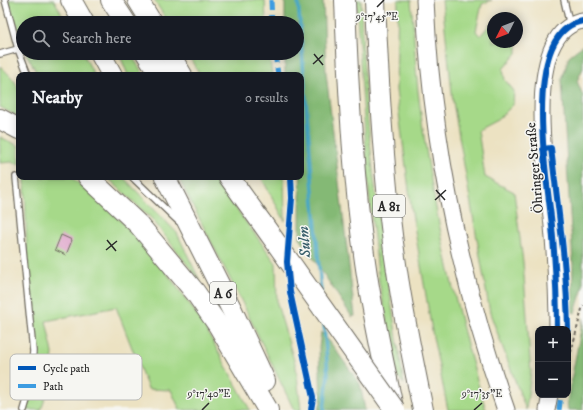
<!DOCTYPE html>
<meta charset="utf-8">
<style>
:root{--surface:#171b24;--page:#20242c;--text:#f1f3f6;--muted:#9ea1a6;--line:#363941}
body{margin:0;font-family:"IM FELL DW Pica",serif;background:var(--page);color:var(--text)}
.controls{position:absolute;right:12px;bottom:12px;display:grid;overflow:hidden;border-radius:8px;box-shadow:0 2px 10px #0003}
.controls button{width:36px;height:36px;display:grid;place-items:center;padding:0;border:0;border-bottom:1px solid var(--line);background:var(--surface);color:var(--text);font:20px sans-serif}
.compass{position:absolute;left:487px;top:12px;width:36px;height:36px;border-radius:50%;background:var(--surface);box-shadow:0 2px 10px #0003;rotate:228deg}
.list{margin:0;padding:0;list-style:none}
h2{display:flex;justify-content:space-between;align-items:center;height:52px;margin:0;padding:0 16px;font-size:17px}
h2 small{font-size:13px;font-weight:400;color:var(--muted)}
.icon{flex:none;width:22px;height:22px;fill:none;stroke:currentColor;stroke-width:2;stroke-linecap:round;stroke-linejoin:round}
.map{position:relative;flex:none;width:583px;height:410px;overflow:hidden}
.search{position:absolute;background:var(--surface);box-shadow:0 2px 10px #0003;left:16px;top:16px;width:288px;height:44px;display:flex;align-items:center;gap:10px;box-sizing:border-box;padding:0 14px;border-radius:22px;color:var(--muted);font-size:15px}
.panel{position:absolute;background:var(--surface);box-shadow:0 2px 10px #0003;left:16px;top:72px;width:288px;height:108px;border-radius:8px}
.map>svg:first-child{display:block}
</style>
<div class="map">
<svg width="583" height="410" viewBox="0 0 583 410">
<rect width="100%" height="100%" fill="#f6f6f2"/>
<filter id="ink" filterUnits="userSpaceOnUse"><feTurbulence type="fractalNoise" baseFrequency=".025" numOctaves="2"/><feDisplacementMap in="SourceGraphic" scale="8" xChannelSelector="R" yChannelSelector="G"/><feConvolveMatrix kernelMatrix="1 2 1 2 8 2 1 2 1" color-interpolation-filters="sRGB"/></filter>
<filter id="wash" filterUnits="userSpaceOnUse"><feTurbulence type="fractalNoise" baseFrequency=".012" numOctaves="4" result="noise"/><feDisplacementMap in="SourceGraphic" scale="16" xChannelSelector="R" yChannelSelector="G"/><feGaussianBlur stdDeviation="0.9" result="paint"/><feColorMatrix in="noise" values="0 0 0 0 0 0 0 0 0 0 0 0 0 0 0 0 0 1.4 0 .05"/><feComposite in="paint" operator="in"/></filter>
<g filter="url(#wash)">
<rect width="100%" height="100%" fill="#ece2c2"/>
<g fill="#a6d989" stroke="#68825a">
<path d="M8,0h46l13,23h-44v22z"/>
<path d="M154,0h111l1,23h-97z"/>
<path d="M356,0h5c2,129 23,257 43,384l-7,-8 -18,-95 -10,-87z"/>
<path d="M398,0h13c3,30 4,61 7,91 13,108 36,215 68,319h-38l-15,-73 -21,-124 -16,-123z"/>
<path d="M442,0h50l-10,4 -6,27 4,5 13,-15v21h24v11l-14,16 2,11 9,11 -1,14 -16,15 -19,10 7,47 29,15 9,70 8,110 -5,38 -36,-97 -37,-211z"/>
<path d="M26,53h57l11,22h-56z"/>
<path d="M119,53h11l14,22h-16z"/>
<path d="M187,53h82l3,22h-72z"/>
<path d="M0,66c22,20 19,22 19,51l-19,-10z"/>
<path d="M0,137l19,9v18l-7,-2 -12,1z"/>
<path d="M25,177h46l37,31 44,45 49,67 49,90h-70l-9,-20 -23,-1 -32,-82 -70,14 7,32 -3,32 -9,25h-15l4,-12 6,-42 -9,-89z"/>
<path d="M107,177h16l54,56 23,48 -48,-62z"/>
<path d="M178,177h35l63,86 1,41 19,63 5,43h-7l-51,-106z"/>
<path d="M261,177h23l1,44z"/>
</g>
<g fill="#84b975" stroke="#587250">
<path d="M285,0h38l3,73 29,243 -3,1 -52,-79 1,-163h-16v-22h12v-30h-12z"/>
<path d="M583,45v23l-6,13 6,15v191l-8,26 -3,-1 1,-48 -11,-184 7,-24z"/>
<path d="M583,318v92h-15l-1,-8z"/>
<path d="M321,332l9,10 30,42 5,26h-47l3,-8 -2,-54z"/>
</g>
<g fill="none" stroke-linecap="round" stroke-linejoin="round">
<g stroke="#46a7c6" stroke-width="3.5">
<path d="M298,0l23,292"/>
<path d="M324,324l4,51 -4,35"/>
</g>
</g>
<g id="blocks">
<path fill="#dc9bc6" d="M61,235l11,5 -6,15 -11,-5z"/>
</g>
</g>
<g filter="url(#ink)">
<use href="#blocks" fill-opacity="0" stroke="#6f6b60" stroke-width="1"/>
<g fill="none" stroke-linecap="round" stroke-linejoin="round">
<g stroke="#6f6b60" stroke-width="8">
<g id="lane">
<path d="M5,0l13,49 10,26"/>
<path d="M564,0l6,26"/>
<path d="M0,54l18,-5"/>
<path d="M16,177l17,174 -3,39 -6,20"/>
<path d="M132,177l46,44"/>
</g>
</g>
<g stroke="#6f6b60" stroke-width="17">
<g id="secondary">
<path d="M557,329c0,-34 -2,-69 -5,-103 -4,-43 -33,-195 31,-205"/>
<path d="M547,410l3,-15"/>
</g>
</g>
<g stroke="#6f6b60" stroke-width="19">
<path id="primary" d="M425,0c6,140 35,278 81,410"/>
</g>
<g stroke="#6f6b60" stroke-width="22">
<g id="highway">
<path d="M71,0l13,23"/>
<path d="M111,0l15,23"/>
<path d="M138,0l14,23"/>
<path d="M345,0c3,91 8,184 22,275 7,45 17,89 26,133"/>
<path d="M375,0c3,73 7,146 15,218 7,65 20,128 33,192"/>
<path d="M100,53l12,22"/>
<path d="M146,53l14,22"/>
<path d="M169,53l13,22"/>
<path d="M0,119l19,10"/>
<path d="M88,177l51,48 56,67 23,33 50,85"/>
<path d="M165,177l67,133 33,71"/>
<path d="M229,177l33,46"/>
</g>
</g>
<path stroke="#6f6b60" stroke-width="2" stroke-dasharray="3 3" stroke-linecap="butt" d="M568,364l15,-59"/>
<use href="#lane" stroke="#fff" stroke-width="5.5"/>
<use href="#secondary" stroke="#fff" stroke-width="15"/>
<use href="#primary" stroke="#fff" stroke-width="17"/>
<use href="#highway" stroke="#fff" stroke-width="20"/>
<g stroke="#6f6b60" stroke-width="22" stroke-linecap="butt">
<path id="highway-bridge" d="M262,223l133,187"/>
</g>
<use href="#highway-bridge" stroke="#fff" stroke-width="20"/>
<g stroke="#3d9ce1" stroke-width="5" stroke-dasharray="10 5" stroke-linecap="butt">
<path d="M271,0l1,23"/>
<path d="M275,53l3,22"/>
<path d="M559,410l2,-15"/>
</g>
<g stroke="#f6f6f2" stroke-width="8">
<g id="cycleway">
<path d="M543,149l8,-1c7,60 16,120 17,181"/>
<path d="M291,177l1,21 -5,64 3,30 23,106 -2,12"/>
<path d="M557,329c0,-34 -2,-69 -5,-103 -4,-43 -33,-195 31,-205"/>
</g>
</g>
<use href="#cycleway" stroke="#0057b8" stroke-width="6"/>
</g>
</g>
<path fill="none" stroke="#2b2b2b" stroke-width="1.5" d="M377,7l7,-7M314,54l9,11M313,64l10,-9M436,190l9,10M435,200l11,-10M107,240l9,11M106,250l11,-9M202,410l7,-7M474,410l8,-7"/>
<g text-anchor="middle" stroke-width="3" stroke-linejoin="round" paint-order="stroke">
<g fill="#f6f6f2" stroke="#686867" stroke-width="1">
<rect x="373" y="195" width="32" height="22" rx="3"/>
<rect x="210" y="282" width="26" height="22" rx="3"/>
</g>
<g font-size="13" font-weight="bold" fill="#2b2b2b">
<text x="389" y="211">A 81</text>
<text x="223" y="298">A 6</text>
</g>
<g font-size="14" fill="#2b2b2b" stroke="#f6f6f2">
<text transform="translate(534 168) rotate(-95)" y="5">Öhringer Straße</text>
</g>
<g font-size="15" font-style="italic" fill="#365d69" stroke="#f6f6f2">
<text transform="translate(304 242) rotate(-95)" y="5">Sulm</text>
</g>
</g>
<rect x="10" y="354" width="132" height="46" rx="6" fill="#f6f6f2" stroke="#b9b9b6" stroke-width="1"/>
<rect x="18" y="366" width="18" height="4" fill="#0057b8"/>
<rect x="18" y="384" width="18" height="4" fill="#3d9ce1"/>
<g font-size="11" fill="#2b2b2b">
<text x="43" y="372">Cycle path</text>
<text x="43" y="390">Path</text>
</g>
<g font-size="10" text-anchor="middle" fill="#2b2b2b" stroke="#f6f6f2" stroke-width="3" stroke-linejoin="round" paint-order="stroke">
<text x="377" y="20">9°17'45"E</text>
<text x="209" y="397">9°17'40"E</text>
<text x="482" y="397">9°17'35"E</text>
</g>
</svg>
<div class="controls">
<button>+</button>
<button>−</button>
</div>
<svg class="compass" viewBox="-18 -18 36 36"><path d="M0-13l5 13h-10z" fill="#e53935"/><path d="M0 13l5-13h-10z" fill="#9ea1a6"/></svg>
<div class="search"><svg class="icon" aria-label="search" viewBox="0 0 24 24"><circle cx="10" cy="10" r="6"/><path d="M15 15l6 6"/></svg>Search here</div>
<section class="panel">
<h2>Nearby<small>0 results</small></h2>
<ul class="list">
</ul>
</section>
</div>
